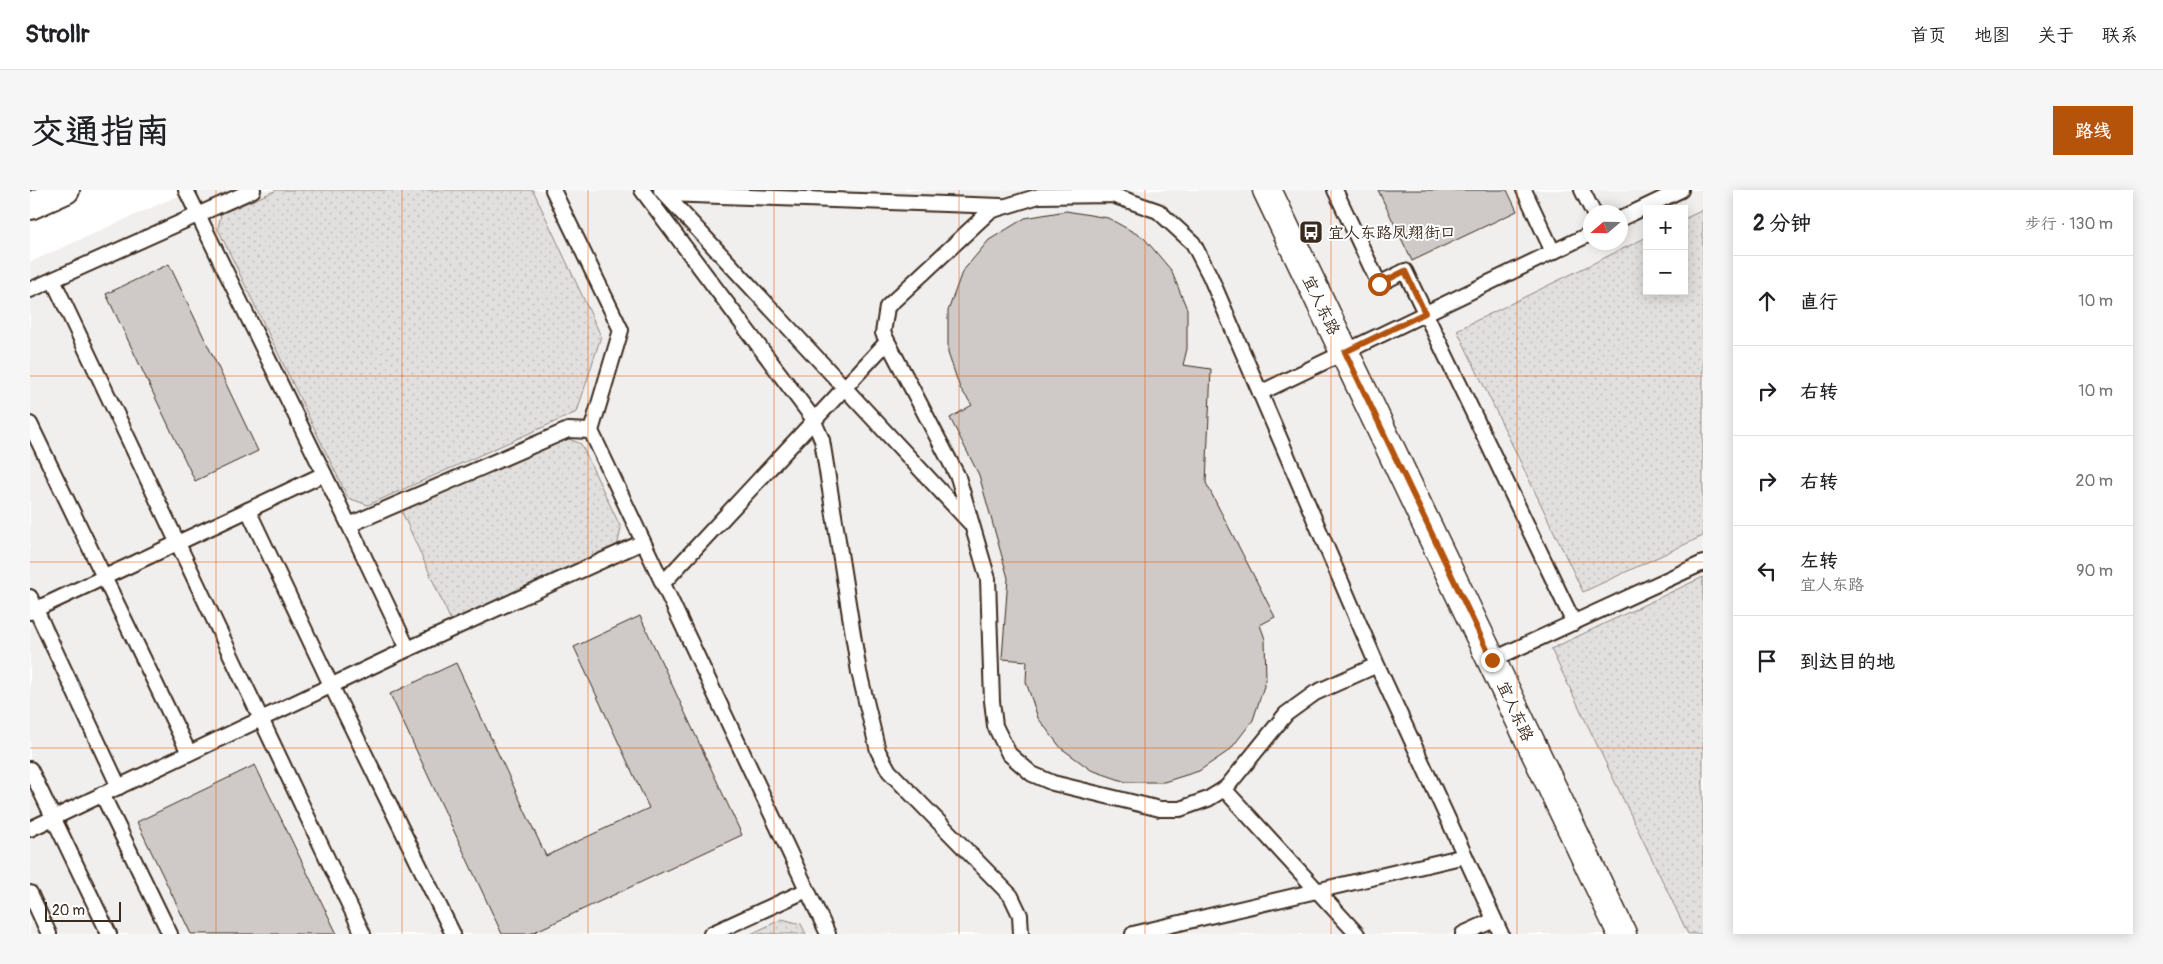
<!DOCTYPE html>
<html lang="zh">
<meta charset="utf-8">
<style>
:root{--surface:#fff;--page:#f6f6f6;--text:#202124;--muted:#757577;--line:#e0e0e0;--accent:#b45309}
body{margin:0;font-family:Pangolin,"LXGW WenKai TC",sans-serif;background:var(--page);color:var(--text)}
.controls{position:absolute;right:15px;top:15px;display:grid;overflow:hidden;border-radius:0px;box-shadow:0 2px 12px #0003}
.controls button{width:45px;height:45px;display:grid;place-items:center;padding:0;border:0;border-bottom:1px solid var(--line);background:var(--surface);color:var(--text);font:25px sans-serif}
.compass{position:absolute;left:1553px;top:15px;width:45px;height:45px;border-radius:50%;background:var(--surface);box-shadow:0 2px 12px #0003;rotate:250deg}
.scale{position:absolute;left:15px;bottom:12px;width:76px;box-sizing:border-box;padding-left:5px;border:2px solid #3b2a1e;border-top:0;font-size:14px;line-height:18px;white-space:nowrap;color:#3b2a1e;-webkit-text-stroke:4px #fff;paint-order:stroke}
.stop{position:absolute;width:15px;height:15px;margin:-11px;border:4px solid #b45309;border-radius:50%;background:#fff}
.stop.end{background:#b45309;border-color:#fff;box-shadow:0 1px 5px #0008}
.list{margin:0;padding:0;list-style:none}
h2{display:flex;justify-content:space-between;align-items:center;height:65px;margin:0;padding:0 20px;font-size:21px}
h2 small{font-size:16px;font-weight:400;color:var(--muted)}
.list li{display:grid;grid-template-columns:32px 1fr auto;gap:15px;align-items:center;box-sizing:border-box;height:90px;padding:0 20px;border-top:1px solid var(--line)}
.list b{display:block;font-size:19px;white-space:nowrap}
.list p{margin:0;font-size:16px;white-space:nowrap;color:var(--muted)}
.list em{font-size:16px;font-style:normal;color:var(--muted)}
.icon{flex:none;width:28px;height:28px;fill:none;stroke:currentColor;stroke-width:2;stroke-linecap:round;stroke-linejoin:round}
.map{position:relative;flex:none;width:1673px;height:744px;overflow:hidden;border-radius:0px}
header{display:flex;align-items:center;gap:30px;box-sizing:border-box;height:70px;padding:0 25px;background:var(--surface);border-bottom:1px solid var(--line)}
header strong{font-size:24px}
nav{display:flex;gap:28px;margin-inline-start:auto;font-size:18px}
.intro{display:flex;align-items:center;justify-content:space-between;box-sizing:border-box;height:120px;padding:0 30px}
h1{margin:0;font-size:35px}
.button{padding:12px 22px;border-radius:0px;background:var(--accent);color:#fff;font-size:18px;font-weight:700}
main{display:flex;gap:30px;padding:0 30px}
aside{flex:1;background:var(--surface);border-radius:0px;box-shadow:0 2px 12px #0003}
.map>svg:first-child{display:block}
</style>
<header>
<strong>Strollr</strong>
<nav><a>首页</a><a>地图</a><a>关于</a><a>联系</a></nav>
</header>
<div class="intro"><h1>交通指南</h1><a class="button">路线</a></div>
<main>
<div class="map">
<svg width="1673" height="744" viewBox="0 0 1673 744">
<defs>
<pattern id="grass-dots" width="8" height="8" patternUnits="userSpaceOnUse" patternTransform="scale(1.25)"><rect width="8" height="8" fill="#e2e0de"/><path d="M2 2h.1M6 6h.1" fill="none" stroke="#c3c0be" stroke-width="1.8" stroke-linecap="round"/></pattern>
</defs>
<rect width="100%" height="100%" fill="#fff"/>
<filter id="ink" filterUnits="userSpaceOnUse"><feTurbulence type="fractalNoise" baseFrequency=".02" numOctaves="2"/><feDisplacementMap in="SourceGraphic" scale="10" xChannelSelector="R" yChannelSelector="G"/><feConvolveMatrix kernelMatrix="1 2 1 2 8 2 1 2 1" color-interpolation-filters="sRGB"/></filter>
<g filter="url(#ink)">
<path fill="#f1efee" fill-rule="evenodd" d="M161,0h1512v744h-1673v-672zM1617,19h37v82h-37zM1560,22h30v30h-30z"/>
<g fill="url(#grass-dots)" stroke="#8e857e">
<path d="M247,0h256l68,146 -24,76 -209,93 -20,-7 -130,-269 3,-15z"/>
<path d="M1673,20v326l-120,56 -126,-262 190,-93v54h37v-72z"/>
<path d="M537,248l14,6 40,84 -4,19 -166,74 -50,-111z"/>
<path d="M1673,387v357h-15l-137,-285z"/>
<path d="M752,729l19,5 5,10h-55z"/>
</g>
<g fill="#cfcac7" stroke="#3b2a1e">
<path d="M1348,0h129l10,21 -105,50z"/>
<path d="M1036,21l42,7 36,20 27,32 16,39v40l-4,16 28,4 -5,114 69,134 -15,8 5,14 1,41 -13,40 -23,30 -31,21 -35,11h-38l-35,-12 -30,-22 -23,-30 -12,-36 1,-21 -25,-2 6,-81 -29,-103 -29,-57 22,-13 -12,-17 -12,-35v-42l14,-39 27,-32 36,-22z"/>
<path d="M139,74l89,187 -63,30 -89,-187z"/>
<path d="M610,426l102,219 -212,99h-28l-112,-240 66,-31 90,193 103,-48 -75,-161z"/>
<path d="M225,575l82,169h-146l-54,-112z"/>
</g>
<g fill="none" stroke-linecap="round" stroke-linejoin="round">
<g stroke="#3b2a1e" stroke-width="18">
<g id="service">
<path d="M156,0l163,335"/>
<path d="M523,0l68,140 -30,101 237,503"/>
<path d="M612,0l170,227 10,23 37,232 19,79 11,20 122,125 9,19 1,19"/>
<path d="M631,0l310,334"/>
<path d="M1305,0l44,94 26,-13 169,352"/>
<path d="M1494,0l29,62"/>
<path d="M1552,0l11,22"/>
<path d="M635,4l336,12"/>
<path d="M1590,29l61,-29"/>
<path d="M23,90l310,654"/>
<path d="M0,100l223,-100"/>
<path d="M1230,203l330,-159"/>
<path d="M0,234l159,329"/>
<path d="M561,241l-23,-1 -219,95 59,124 235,-107"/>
<path d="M294,284l-76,36 83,175 122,249"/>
<path d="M633,393l224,-241"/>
<path d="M0,407l89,190"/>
<path d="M0,422l218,-102"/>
<path d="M1462,470l211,-97"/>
<path d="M1347,475l-167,-389 -17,-33 -35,-32 -46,-16 -73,1 -49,15 -103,96 -4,26 75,144 30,102 4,122 3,25 14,28 23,20 21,9 107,26h20l28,-10 18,-11 60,-74 29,-21 62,-28 124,269"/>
<path d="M0,579l79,165"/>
<path d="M1194,599l133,145"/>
<path d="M72,604l68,140"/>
<path d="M0,639l378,-180"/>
<path d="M0,703l19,41"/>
<path d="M681,744l96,-44"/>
<path d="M1103,744l332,-78"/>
<path d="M1433,744l31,-14"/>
</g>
</g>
<g stroke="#3b2a1e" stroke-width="30">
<path id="minor" d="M0,16l36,-16"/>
</g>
<g stroke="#3b2a1e" stroke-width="31">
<path id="tertiary" d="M1237,0l355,744"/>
</g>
<use href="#service" stroke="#fff" stroke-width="14"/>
<use href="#minor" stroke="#fff" stroke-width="26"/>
<use href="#tertiary" stroke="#fff" stroke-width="28"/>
</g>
</g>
<g fill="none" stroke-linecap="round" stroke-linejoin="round" filter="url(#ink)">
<path stroke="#b45309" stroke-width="6" d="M1349,94l26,-13 20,42 -80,39 147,308"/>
</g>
<path fill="none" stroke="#e8590c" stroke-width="1" stroke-opacity="0.55" d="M186,0v744M372,0v744M558,0v744M744,0v744M929,0v744M1115,0v744M1301,0v744M1487,0v744M0,186h1673M0,372h1673M0,558h1673"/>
<defs>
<g id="bus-square" transform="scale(1.25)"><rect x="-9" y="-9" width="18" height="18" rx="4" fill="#3b2a1e" stroke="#fff"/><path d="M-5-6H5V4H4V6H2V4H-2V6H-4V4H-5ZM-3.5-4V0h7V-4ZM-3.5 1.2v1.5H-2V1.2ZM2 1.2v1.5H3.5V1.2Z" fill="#fff"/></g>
</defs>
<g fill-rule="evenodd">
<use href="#bus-square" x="1281" y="42"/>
</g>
<g text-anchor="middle" stroke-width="4" stroke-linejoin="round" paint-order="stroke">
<g font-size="16" fill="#3b2a1e" stroke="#fff" text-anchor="start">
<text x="1298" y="48">宜人东路凤翔街口</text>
</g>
<g font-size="16" fill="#3b2a1e" stroke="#fff">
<text transform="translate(1292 115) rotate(64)" y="6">宜人东路</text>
<text transform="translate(1486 521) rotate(65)" y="6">宜人东路</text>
</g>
</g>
</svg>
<div class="controls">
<button>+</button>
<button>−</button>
</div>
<svg class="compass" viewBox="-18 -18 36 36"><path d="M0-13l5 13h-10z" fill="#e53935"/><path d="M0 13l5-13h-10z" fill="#757577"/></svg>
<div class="scale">20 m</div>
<div class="stop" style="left:1349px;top:94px"></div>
<div class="stop end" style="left:1462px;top:470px"></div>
</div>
<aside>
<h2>2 分钟<small>步行 · 130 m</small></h2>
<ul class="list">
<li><svg class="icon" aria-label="ahead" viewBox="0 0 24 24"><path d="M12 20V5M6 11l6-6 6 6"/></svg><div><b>直行</b></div><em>10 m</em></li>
<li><svg class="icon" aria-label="right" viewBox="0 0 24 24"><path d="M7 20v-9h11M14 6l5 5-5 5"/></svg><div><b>右转</b></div><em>10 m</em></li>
<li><svg class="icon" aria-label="right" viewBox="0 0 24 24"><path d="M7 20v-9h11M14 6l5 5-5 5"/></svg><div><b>右转</b></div><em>20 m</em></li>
<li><svg class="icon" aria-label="left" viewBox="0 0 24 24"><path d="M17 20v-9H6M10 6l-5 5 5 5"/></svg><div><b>左转</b><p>宜人东路</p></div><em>90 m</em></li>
<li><svg class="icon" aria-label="arrive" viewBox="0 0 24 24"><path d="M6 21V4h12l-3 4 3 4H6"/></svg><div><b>到达目的地</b></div></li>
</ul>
</aside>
</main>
